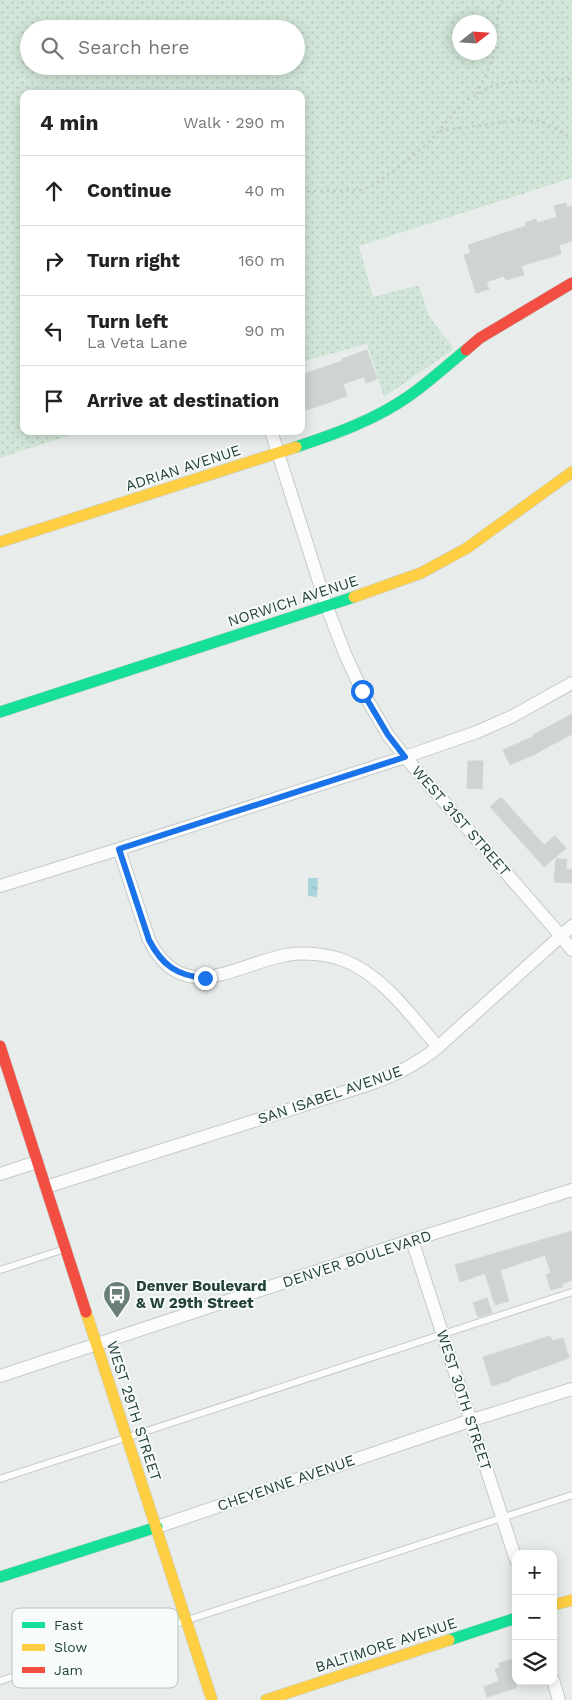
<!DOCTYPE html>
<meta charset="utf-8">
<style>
:root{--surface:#fff;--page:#f2f2f2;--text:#222;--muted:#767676;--line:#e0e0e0}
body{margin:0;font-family:"Work Sans",sans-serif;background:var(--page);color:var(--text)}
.controls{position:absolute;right:15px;bottom:15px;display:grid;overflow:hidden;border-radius:10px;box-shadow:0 2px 12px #0003}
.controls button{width:45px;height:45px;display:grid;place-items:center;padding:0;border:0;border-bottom:1px solid var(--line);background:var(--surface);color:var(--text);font:25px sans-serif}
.compass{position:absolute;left:452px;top:15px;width:45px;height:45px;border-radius:50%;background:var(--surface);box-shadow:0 2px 12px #0003;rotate:73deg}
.stop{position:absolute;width:15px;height:15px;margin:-11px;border:4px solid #1a73e8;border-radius:50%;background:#fff}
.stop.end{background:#1a73e8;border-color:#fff;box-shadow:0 1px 5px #0008}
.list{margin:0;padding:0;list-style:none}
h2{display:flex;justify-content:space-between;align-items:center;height:65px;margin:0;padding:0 20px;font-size:21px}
h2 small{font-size:16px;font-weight:400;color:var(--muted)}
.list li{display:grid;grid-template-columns:32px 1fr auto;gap:15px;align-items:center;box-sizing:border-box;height:70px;padding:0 20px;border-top:1px solid var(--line)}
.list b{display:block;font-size:19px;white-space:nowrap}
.list p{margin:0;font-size:16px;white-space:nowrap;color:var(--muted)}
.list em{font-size:16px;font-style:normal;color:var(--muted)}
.icon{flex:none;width:28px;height:28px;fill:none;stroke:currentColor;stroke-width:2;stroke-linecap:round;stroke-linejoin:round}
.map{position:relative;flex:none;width:572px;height:1700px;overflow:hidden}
.search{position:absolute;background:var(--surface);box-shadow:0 2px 12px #0003;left:20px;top:20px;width:285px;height:55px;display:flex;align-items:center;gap:12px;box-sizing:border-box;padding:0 18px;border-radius:28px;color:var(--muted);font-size:19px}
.panel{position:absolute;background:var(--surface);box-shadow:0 2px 12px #0003;left:20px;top:90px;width:285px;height:345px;border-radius:10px}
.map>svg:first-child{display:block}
</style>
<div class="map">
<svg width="572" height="1700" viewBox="0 0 572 1700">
<defs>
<pattern id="grass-dots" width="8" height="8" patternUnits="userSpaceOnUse" patternTransform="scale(1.25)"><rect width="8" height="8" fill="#d1e6d8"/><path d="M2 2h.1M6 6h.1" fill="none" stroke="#b3c6ba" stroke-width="1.8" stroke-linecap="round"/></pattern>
<pattern id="water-ripples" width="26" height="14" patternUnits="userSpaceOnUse" patternTransform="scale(1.25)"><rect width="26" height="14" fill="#a9d4db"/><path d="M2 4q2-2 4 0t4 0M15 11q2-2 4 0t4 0" fill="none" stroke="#91b7bd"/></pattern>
</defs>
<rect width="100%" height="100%" fill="#e8edeb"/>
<path fill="url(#grass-dots)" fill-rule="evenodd" d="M0 0H572V178L359 246 373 297 419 285 429 316 454 349 384 397 367 344 301 362V94H24V431H83L0 458ZM460 22H490V52H460ZM29 29H296V66H29Z"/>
<path fill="url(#water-ripples)" d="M308 878H318L317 897 308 896Z"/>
<path fill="#cfd4d2" stroke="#d1d6d4" d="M566 203 567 207 572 206V241L559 245 561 254 521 266 524 275 506 280 504 276 486 282 489 289 476 293 464 255 471 253 468 245 526 226 525 223 536 219 537 223 557 217 554 206Z
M367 350 377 379 366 383 364 377 343 384 347 396 301 412V375L342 361V359Z
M572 714V734L535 754 510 765 503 750 534 736 533 735Z
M468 761H483L482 789 467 788Z
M501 797 544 845 555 836 566 848 544 867 490 807Z
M556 859H567L566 869 572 870V883L554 882Z
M572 1231V1280L562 1284V1287L551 1290 546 1275 551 1273 545 1255 500 1270 509 1301 495 1305 485 1273 460 1282 455 1265Z
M487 1298 492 1313 478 1317 473 1303Z
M550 1336 552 1341 563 1338 569 1358 510 1379 511 1380 492 1386 483 1357Z
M512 1659 516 1672V1688L487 1697 484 1687 499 1681 495 1669 500 1668 499 1663Z"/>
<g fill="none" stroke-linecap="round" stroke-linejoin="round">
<defs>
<path id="lane" d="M0 1270 65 1249
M0 1479 572 1292
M0 1681 572 1495"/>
<path id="street" d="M271 431 327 607 345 654 362 691 388 735 405 757 561 936 572 950
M119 849 149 940C183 1007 234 965 286 955 304 952 326 954 343 960 383 975 411 1016 438 1047
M0 886 119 849 405 757 477 732 513 716 572 683
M0 1174 37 1162
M46 1187 367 1085C394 1076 416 1065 438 1047L572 926
M412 1240 516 1560
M0 1376 412 1240 572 1190
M157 1527 469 1421 572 1389
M553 1680 559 1700"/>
<path id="fast" d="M296 447C335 434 375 420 409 396 429 382 447 365 466 350
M0 712 354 597
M0 1577 157 1527
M449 1640 516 1618"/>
<path id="slow" d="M0 542 296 447
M354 597 421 573 467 548 572 472
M86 1312 212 1700
M553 1605 572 1600
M266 1700 449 1640"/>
<path id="jam" d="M466 350 480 338 572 283
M0 1046 86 1312"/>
</defs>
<use href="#lane" stroke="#c5cac8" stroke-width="8"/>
<use href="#street" stroke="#c5cac8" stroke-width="14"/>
<use href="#fast" stroke="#c3cbc8" stroke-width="12"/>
<use href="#slow" stroke="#c3cbc8" stroke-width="12"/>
<use href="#jam" stroke="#c3cbc8" stroke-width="12"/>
<path stroke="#c3ccca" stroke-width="2.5" stroke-dasharray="2.5 4" stroke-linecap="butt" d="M476 94 487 73 493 56 499 7 502 0
M440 131 518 120 541 121 572 138
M301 193 311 191 362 190 374 185 409 159 430 141 465 101 494 85 513 82 572 79"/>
<use href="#lane" stroke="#fcfcfc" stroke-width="6"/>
<use href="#street" stroke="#fcfcfc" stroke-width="12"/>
<use href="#fast" stroke="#16e098" stroke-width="11"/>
<use href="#slow" stroke="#ffcf43" stroke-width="11"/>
<use href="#jam" stroke="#f24e42" stroke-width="11"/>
</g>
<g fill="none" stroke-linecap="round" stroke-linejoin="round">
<path stroke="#1a73e8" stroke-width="6" d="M205 978C177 976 162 965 149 940L119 849 405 757 388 735 362 691"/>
</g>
<defs>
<symbol id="bus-pin" viewBox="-11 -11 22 30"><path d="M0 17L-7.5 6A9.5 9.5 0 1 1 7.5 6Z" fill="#697e78" stroke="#f7fbf9"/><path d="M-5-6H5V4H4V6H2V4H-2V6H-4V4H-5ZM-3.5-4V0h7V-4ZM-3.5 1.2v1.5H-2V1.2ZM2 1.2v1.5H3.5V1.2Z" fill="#fff"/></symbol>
</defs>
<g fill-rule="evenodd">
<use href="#bus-pin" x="101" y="1279" width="32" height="43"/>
</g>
<g text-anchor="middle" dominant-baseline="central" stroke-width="4" stroke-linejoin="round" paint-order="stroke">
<g font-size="15" fill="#24423a" stroke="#f7fbf9">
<text transform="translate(183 468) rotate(-18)">ADRIAN AVENUE</text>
<text transform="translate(293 601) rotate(-18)">NORWICH AVENUE</text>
<text transform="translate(461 821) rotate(49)">WEST 31ST STREET</text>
<text transform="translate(330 1095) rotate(-19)">SAN ISABEL AVENUE</text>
<text transform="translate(357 1259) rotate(-18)">DENVER BOULEVARD</text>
<text transform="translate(464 1400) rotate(72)">WEST 30TH STREET</text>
<text transform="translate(134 1411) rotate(72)">WEST 29TH STREET</text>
<text transform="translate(286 1483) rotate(-19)">CHEYENNE AVENUE</text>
<text transform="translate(386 1645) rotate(-18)">BALTIMORE AVENUE</text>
</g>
<g font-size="15" font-weight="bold" fill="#24423a" stroke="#f7fbf9" text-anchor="start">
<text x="136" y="1286">Denver Boulevard<tspan x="136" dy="17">&amp; W 29th Street</tspan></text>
</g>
</g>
<rect x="12" y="1608" width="166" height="80" rx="8" fill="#f7fbf9" stroke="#b8c4c0" stroke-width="1"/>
<rect x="22" y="1622" width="23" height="6" fill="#16e098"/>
<rect x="22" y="1644" width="23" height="7" fill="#ffcf43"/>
<rect x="22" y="1667" width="23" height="6" fill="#f24e42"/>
<g font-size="14" fill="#24423a">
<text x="54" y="1630">Fast</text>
<text x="54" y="1652">Slow</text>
<text x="54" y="1675">Jam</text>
</g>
</svg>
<div class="controls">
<button>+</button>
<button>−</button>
<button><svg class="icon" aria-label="layers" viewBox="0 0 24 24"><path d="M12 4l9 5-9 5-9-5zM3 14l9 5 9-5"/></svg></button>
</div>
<svg class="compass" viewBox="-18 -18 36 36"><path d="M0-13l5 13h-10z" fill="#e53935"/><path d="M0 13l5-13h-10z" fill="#767676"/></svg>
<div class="stop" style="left:362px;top:691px"></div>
<div class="stop end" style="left:205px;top:978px"></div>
<div class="search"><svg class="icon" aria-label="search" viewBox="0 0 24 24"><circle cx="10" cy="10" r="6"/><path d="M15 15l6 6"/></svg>Search here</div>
<section class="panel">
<h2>4 min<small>Walk · 290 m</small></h2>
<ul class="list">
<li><svg class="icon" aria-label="ahead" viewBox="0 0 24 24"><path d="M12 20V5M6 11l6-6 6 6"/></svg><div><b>Continue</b></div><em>40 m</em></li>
<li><svg class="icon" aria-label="right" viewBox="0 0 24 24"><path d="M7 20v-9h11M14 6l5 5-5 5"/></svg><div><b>Turn right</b></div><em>160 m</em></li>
<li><svg class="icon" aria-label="left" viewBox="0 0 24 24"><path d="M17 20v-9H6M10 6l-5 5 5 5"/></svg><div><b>Turn left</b><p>La Veta Lane</p></div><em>90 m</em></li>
<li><svg class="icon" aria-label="arrive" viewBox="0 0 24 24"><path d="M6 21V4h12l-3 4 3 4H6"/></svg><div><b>Arrive at destination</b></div></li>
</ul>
</section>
</div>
